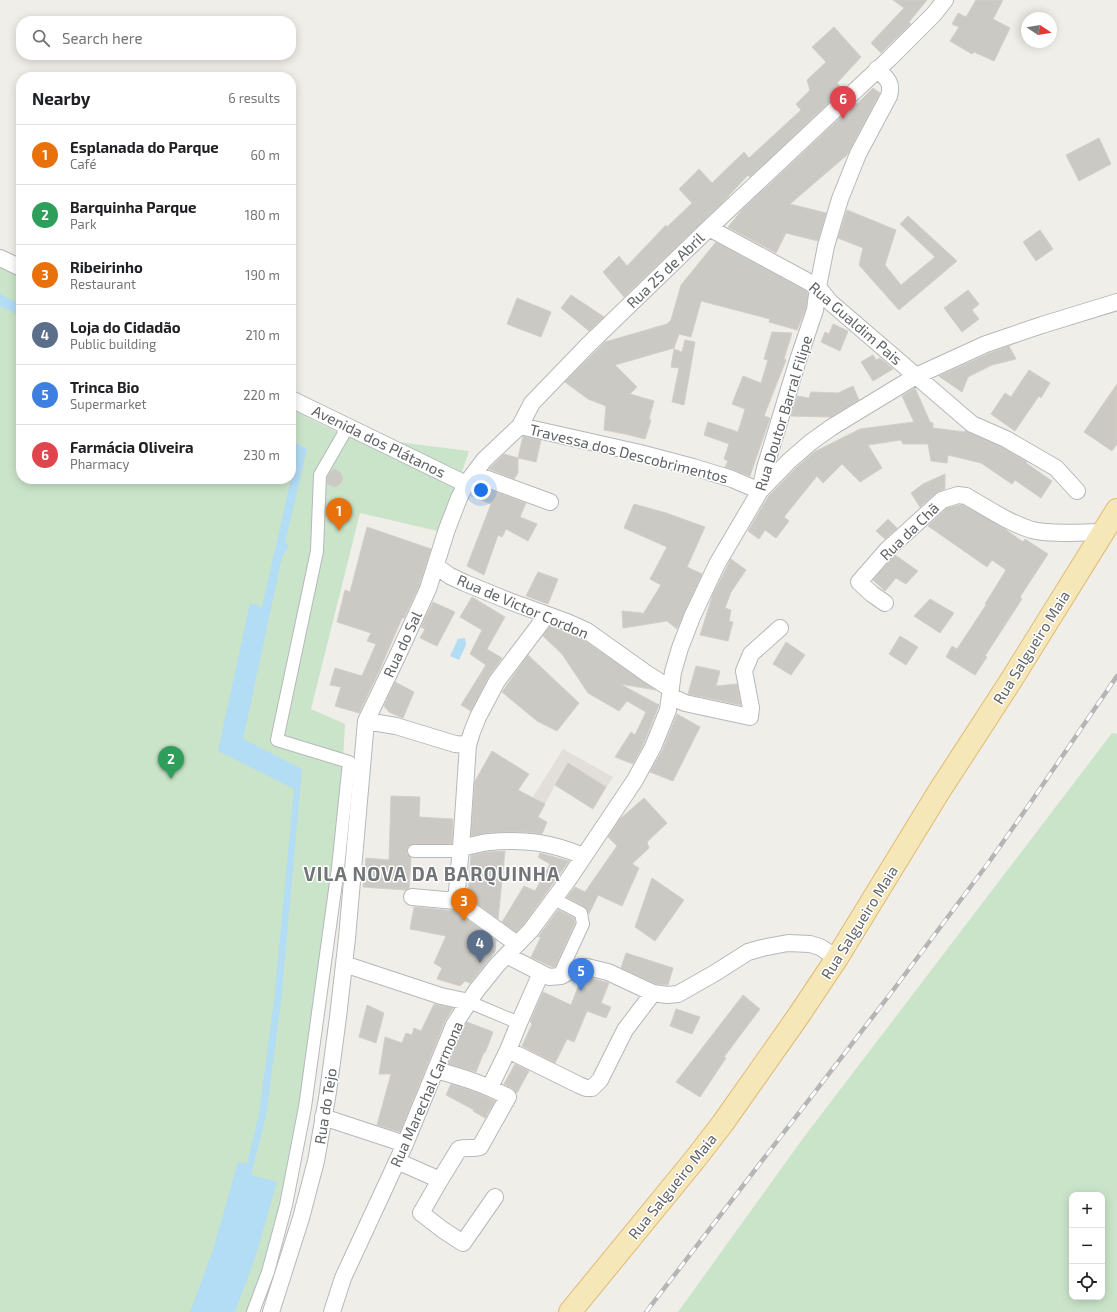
<!DOCTYPE html>
<meta charset="utf-8">
<style>
:root{--surface:#fff;--page:#f6f6f6;--text:#202124;--muted:#757577;--line:#e0e0e0;--accent:#d44c4a}
body{margin:0;font-family:"Exo 2",sans-serif;background:var(--page);color:var(--text)}
.controls{position:absolute;right:12px;bottom:12px;display:grid;overflow:hidden;border-radius:8px;box-shadow:0 2px 10px #0003}
.controls button{width:36px;height:36px;display:grid;place-items:center;padding:0;border:0;border-bottom:1px solid var(--line);background:var(--surface);color:var(--text);font:20px sans-serif}
.compass{position:absolute;left:1021px;top:12px;width:36px;height:36px;border-radius:50%;background:var(--surface);box-shadow:0 2px 10px #0003;rotate:102deg}
.you{position:absolute;left:481px;top:490px;width:14px;height:14px;margin:-10px;border:3px solid #fff;border-radius:50%;background:#1a73e8;box-shadow:0 0 0 6px #1a73e833}
.badge{display:grid;place-items:center;width:26px;height:26px;border-radius:50%;background:var(--accent);color:#fff;font-size:13px;font-weight:700}
.pin{position:absolute;translate:-50% -33px;filter:drop-shadow(0 1px 2px #0008)}
.pin::after{content:'';position:absolute;top:21px;width:14px;height:12px;background:inherit;clip-path:polygon(0 0,100% 0,50% 100%)}
.list{margin:0;padding:0;list-style:none}
h2{display:flex;justify-content:space-between;align-items:center;height:52px;margin:0;padding:0 16px;font-size:17px}
h2 small{font-size:13px;font-weight:400;color:var(--muted)}
.list li{display:grid;grid-template-columns:26px 1fr auto;gap:12px;align-items:center;box-sizing:border-box;height:60px;padding:0 16px;border-top:1px solid var(--line)}
.list b{display:block;font-size:15px;white-space:nowrap}
.list p{margin:0;font-size:13px;white-space:nowrap;color:var(--muted)}
.list em{font-size:13px;font-style:normal;color:var(--muted)}
.icon{flex:none;width:22px;height:22px;fill:none;stroke:currentColor;stroke-width:2;stroke-linecap:round;stroke-linejoin:round}
.map{position:relative;flex:none;width:1117px;height:1312px;overflow:hidden}
.search{position:absolute;background:var(--surface);box-shadow:0 2px 10px #0003;left:16px;top:16px;width:280px;height:44px;display:flex;align-items:center;gap:10px;box-sizing:border-box;padding:0 14px;border-radius:16px;color:var(--muted);font-size:15px}
.panel{position:absolute;background:var(--surface);box-shadow:0 2px 10px #0003;left:16px;top:72px;width:280px;height:412px;border-radius:16px}
.map>svg:first-child{display:block}
</style>
<div class="map">
<svg width="1117" height="1312" viewBox="0 0 1117 1312">
<rect width="100%" height="100%" fill="#f0eee9"/>
<path fill="#e2dfda" d="M563 749 613 777 593 809 555 785 545 804 533 797Z"/>
<path fill="#cae4c9" fill-rule="evenodd" d="M0 265 21 276V479H291V409L343 435 469 451 442 532 360 513 311 709 345 724 341 796 327 959 271 1279 259 1312H0Z
M1112 733 1117 734V1312H678L804 1137ZM1072 1195H1102V1297H1072Z"/>
<path fill="#b3dcf5" d="M0 294 21 305V316L0 306Z
M291 441 307 449 285 543 289 546 282 557 243 739 302 769 281 1001 266 1116 251 1175 277 1182 255 1258 235 1312H190L213 1250 238 1162 247 1164 259 1114 274 1001 294 789 218 751 250 603 262 607 294 466 291 464Z
M465 638 466 645 459 660 450 656 458 639Z"/>
<path fill="#cbc9c4" stroke="#d4cfc7" d="M893 0H927L909 22 911 24 881 53 871 43 904 8Z
M976 0H1003L993 19 1010 28 994 61 974 52 972 54 950 41 959 27 952 24 958 13 966 17Z
M834 27 861 57 837 83 843 89 750 177 748 175 722 203 624 297 603 272 619 256 627 266 666 225 667 227 692 203 679 189 699 169 712 183 744 152 749 158 801 110 796 104 810 90 807 80 826 62 812 47Z
M873 88 880 93 847 155 790 204 826 213 818 241 786 233 776 253 728 227 742 210 856 103 857 104Z
M1099 138 1111 164 1079 181 1066 155Z
M847 210 896 230 885 265 901 285 935 257 900 224 908 216 957 261 899 310 859 265 863 248 838 238Z
M1040 230 1053 249 1036 261 1023 242Z
M716 242 808 292 806 308 797 330 769 322 770 319 701 301 691 337 679 334 674 348 615 365 637 387 630 394 654 401 649 419 651 420 645 439 625 434 604 430 606 406 588 399 565 382 605 342 667 324 671 320 681 285Z
M968 290 979 304 972 310 979 319 962 332 944 308Z
M571 295 604 317 589 331 561 308Z
M517 298 551 312 541 337 507 324Z
M833 324 848 331 840 351 821 342 825 332 829 334Z
M772 332 792 333 784 359 786 360 764 416 770 418 750 476 725 467 728 461 724 459 729 444 704 435 708 422 738 432 745 409 732 404 743 376 761 383 768 360 764 359Z
M685 340 695 342 684 405 672 402 679 368 671 367 674 349 682 352Z
M1009 346 1016 359 992 365 968 377 962 392 940 377 939 376 990 353Z
M873 355 876 360 880 358 893 369 873 381 861 362Z
M1029 370 1050 383 1041 398 1039 396 1015 431 991 414 1005 393 1011 397Z
M1117 384V444L1112 451 1084 432Z
M853 386 859 400 831 417 791 416 797 396 809 398 811 392 838 393Z
M915 388 930 422 933 423V428L965 432V430L1002 447 1027 462 1026 463 1052 481 1041 498 1015 480 1012 484 981 463 948 455 947 463 931 461 928 444H903L901 440 868 445 882 468 860 482 842 464 823 483 817 476 784 517 789 521 776 538 765 530 759 539 748 531 768 497 796 468 814 452 860 429 914 422 902 396Z
M523 436 541 440 536 462 518 458Z
M504 454 518 458V473L514 479 489 469Z
M335 469 340 472 343 478 341 483 339 485 334 487 327 484V477L332 470Z
M945 474V489L936 493 920 507 911 493 923 484Z
M477 485 526 503 520 517 537 524 528 541 506 529 502 537 498 535 484 575 467 566 491 504 471 496Z
M634 504 666 513 705 527 687 567 702 574 677 629 667 621 623 628 622 611 642 613 643 614 661 585 650 579 667 547 624 528Z
M959 505H963L1005 529 1023 542 1025 539 1048 554 1020 597 1022 599 985 656 987 657 975 675 946 657 952 646 957 649 986 605 985 604 1006 570 992 560 987 567 928 526 947 508Z
M888 519 897 528 885 539 876 531Z
M367 527 431 549 419 586 404 618H402L380 669 359 713 335 706 341 687 330 685 335 668 362 676 376 644 367 641 371 633 337 622 345 590 350 592Z
M895 555 918 571 906 584 896 578 885 591 873 580Z
M731 559 746 570 731 592 725 608 731 610 729 621 733 622 728 641 700 635 713 594Z
M538 572 558 579 548 604 526 596Z
M472 597 505 617 487 649 502 658 489 676 471 711 461 705 486 665 470 654 482 630 460 617Z
M930 599 954 613 940 633 914 616Z
M433 602 455 612 437 646 420 638 425 629 421 627Z
M550 626 582 639 656 690 620 684 659 705 644 743 633 764 615 757 631 732 635 735 646 712 627 701 619 711 588 693 562 654 543 636Z
M900 636 918 647 906 665 889 654Z
M786 642 805 655 791 675 773 664Z
M528 655 579 703 557 731 537 721 502 692Z
M696 666 720 671 716 686 737 684 741 705 688 694Z
M395 682 414 692 403 718 389 712 384 706Z
M677 714 700 727 673 781 650 772 662 751Z
M492 751 529 774 518 790 545 804 538 817 547 822 542 834 526 832H502L488 833 471 836 475 781Z
M568 763 606 787 593 809 555 785Z
M391 796 420 797 419 817 453 819 452 844H414L408 847 407 851V854L411 858 409 888 406 890 363 887 366 858 389 860Z
M644 798 667 823 647 842 649 848 632 864 639 868 622 906 598 895 589 914 587 909 585 907 567 897 575 887 585 892 617 846 608 837 620 819Z
M505 851 504 861 498 919 468 897 471 855 487 852Z
M540 853 569 861 524 924 516 932 502 922 524 886 535 891 550 864 538 857Z
M652 878 684 900 655 941 635 927Z
M414 907 455 911 496 940 495 952 470 983 465 981 460 986 437 979 442 968 434 963 446 936 410 929Z
M558 910 574 918 575 923 555 967H552L531 957 541 937H538Z
M626 953 673 968 668 985 656 984 621 968Z
M582 977H587L609 983 601 1003 611 1007 606 1018 587 1011 574 1042 567 1039 555 1063 522 1046 532 1024 530 1022 543 992 571 1005Z
M743 995 760 1009 724 1057 726 1058 700 1097 676 1082Z
M434 1004 453 1008 445 1021 400 1132 377 1125 391 1074H379L385 1037 402 1043 406 1033 412 1035 414 1028 421 1031Z
M367 1005 384 1013 376 1043 359 1037Z
M676 1009 700 1017 692 1034 670 1026Z
M467 1022 493 1032 485 1053 484 1052 476 1072 448 1064 462 1029Z
M515 1064 529 1071 517 1093 513 1089 504 1084Z
M451 1084 478 1093 495 1101 485 1118 473 1111 474 1110 446 1095Z"/>
<g fill="none" stroke-linecap="round" stroke-linejoin="round">
<defs>
<path id="pedestrian" d="M414 851H461
M554 899 581 913 583 924 559 976
M469 1002 519 1023
M253 1312 268 1272 286 1205 305 1107 338 868 349 762 277 740 317 551 320 475 343 435 345 425"/>
<path id="minor" d="M709 228 818 287 830 302 972 424 1006 439 1056 468 1077 491
M0 258 21 268
M291 399 466 484
M520 426 640 453 693 467 732 479 760 491 789 461 811 442 832 427 916 376 986 344 1042 325 1117 302
M474 474 550 502
M436 566 450 576 465 583 509 601 567 622 587 631 646 673 671 689
M885 603 872 594 859 582 887 550 942 500 958 495 966 496C987 508 1009 523 1032 530 1051 535 1083 532 1103 532
M670 696 685 703 750 717 751 708 744 671 751 654 780 628
M366 721 396 726 455 744 468 745
M461 848C470 846 480 843 489 842 525 839 550 842 583 856
M412 897 456 901 463 905 517 944
M456 901 461 848 468 745 472 732 478 717 497 681 547 615
M509 953 512 958 549 977 561 976 574 969 587 967 608 972 653 993 667 995 678 994 715 973 748 952 762 948 788 943 810 944 820 947 837 958
M344 964 441 996 469 1002
M508 1050 579 1085 586 1088H592L600 1080 625 1030 653 993
M436 1070C461 1077 485 1084 508 1097L480 1147C473 1149 466 1147 459 1149L440 1180
M490 1087 508 1050 519 1023 541 973
M323 1117 405 1144
M397 1161 440 1180 421 1213 443 1230 463 1243 495 1197
M271 1312 301 1218 316 1161 328 1092 338 1017 347 938 366 721 396 659 428 589 447 529 459 498 466 484 484 460 520 426 532 403 588 345 709 228 890 58 934 14 945 0
M332 1312 343 1278 405 1144 454 1025 476 991 497 965 531 930 568 880 635 780 653 747 668 710 673 672 680 648 692 617 717 564 760 491 765 468 798 360 815 310 818 287 826 246 840 199 858 154 889 96C893 82 886 78 877 69"/>
<path id="primary" d="M570 1312 696 1158 723 1123 799 1015 837 958 938 793 1010 682 1117 510"/>
</defs>
<use href="#pedestrian" stroke="#b5b8bb" stroke-width="14"/>
<use href="#minor" stroke="#b5b8bb" stroke-width="18"/>
<use href="#primary" stroke="#e0ba71" stroke-width="24"/>
<use href="#pedestrian" stroke="#fff" stroke-width="12"/>
<use href="#minor" stroke="#fff" stroke-width="16"/>
<use href="#primary" stroke="#f5e7b8" stroke-width="22"/>
<defs>
<path id="rail" d="M646 1312 894 989 989 862 1031 802 1117 676"/>
</defs>
<use href="#rail" stroke="#b4b5b5" stroke-width="4.5"/>
<use href="#rail" stroke="#fff" stroke-width="3" stroke-dasharray="9" stroke-linecap="butt"/>
</g>
<g text-anchor="middle" dominant-baseline="central" stroke-width="3" stroke-linejoin="round" paint-order="stroke">
<g font-size="15" fill="#606366" stroke="#fff">
<text transform="translate(665 270) rotate(-44)">Rua 25 de Abril</text>
<text transform="translate(856 323) rotate(41)">Rua Gualdim Pais</text>
<text transform="translate(783 413) rotate(-73)">Rua Doutor Barral Filipe</text>
<text transform="translate(379 441) rotate(26)">Avenida dos Plátanos</text>
<text transform="translate(629 453) rotate(14)">Travessa dos Descobrimentos</text>
<text transform="translate(909 531) rotate(-44)">Rua da Chã</text>
<text transform="translate(523 606) rotate(23)">Rua de Victor Cordon</text>
<text transform="translate(402 644) rotate(-65)">Rua do Sal</text>
<text transform="translate(1031 647) rotate(-58)">Rua Salgueiro Maia</text>
<text transform="translate(859 922) rotate(-58)">Rua Salgueiro Maia</text>
<text transform="translate(426 1094) rotate(-66)">Rua Marechal Carmona</text>
<text transform="translate(325 1106) rotate(-81)">Rua do Tejo</text>
<text transform="translate(672 1186) rotate(-51)">Rua Salgueiro Maia</text>
</g>
<g font-size="19" font-weight="bold" letter-spacing="1" fill="#717578" stroke="#fff">
<text x="432" y="873">VILA NOVA DA BARQUINHA</text>
</g>
</g>
</svg>
<div class="controls">
<button>+</button>
<button>−</button>
<button><svg class="icon" aria-label="locate" viewBox="0 0 24 24"><circle cx="12" cy="12" r="6"/><path d="M12 2v4M12 18v4M2 12h4M18 12h4"/></svg></button>
</div>
<svg class="compass" viewBox="-18 -18 36 36"><path d="M0-13l5 13h-10z" fill="#e53935"/><path d="M0 13l5-13h-10z" fill="#757577"/></svg>
<div class="you"></div>
<div class="pin badge" style="left:339px;top:531px;background:#e8710a">1</div>
<div class="pin badge" style="left:171px;top:779px;background:#2e9e5b">2</div>
<div class="pin badge" style="left:464px;top:921px;background:#e8710a">3</div>
<div class="pin badge" style="left:480px;top:963px;background:#5c6f8a">4</div>
<div class="pin badge" style="left:581px;top:991px;background:#3f7fe0">5</div>
<div class="pin badge" style="left:843px;top:119px;background:#e0444e">6</div>
<div class="search"><svg class="icon" aria-label="search" viewBox="0 0 24 24"><circle cx="10" cy="10" r="6"/><path d="M15 15l6 6"/></svg>Search here</div>
<section class="panel">
<h2>Nearby<small>6 results</small></h2>
<ul class="list">
<li><span class="badge" style="background:#e8710a">1</span><div><b>Esplanada do Parque</b><p>Café</p></div><em>60 m</em></li>
<li><span class="badge" style="background:#2e9e5b">2</span><div><b>Barquinha Parque</b><p>Park</p></div><em>180 m</em></li>
<li><span class="badge" style="background:#e8710a">3</span><div><b>Ribeirinho</b><p>Restaurant</p></div><em>190 m</em></li>
<li><span class="badge" style="background:#5c6f8a">4</span><div><b>Loja do Cidadão</b><p>Public building</p></div><em>210 m</em></li>
<li><span class="badge" style="background:#3f7fe0">5</span><div><b>Trinca Bio</b><p>Supermarket</p></div><em>220 m</em></li>
<li><span class="badge" style="background:#e0444e">6</span><div><b>Farmácia Oliveira</b><p>Pharmacy</p></div><em>230 m</em></li>
</ul>
</section>
</div>
